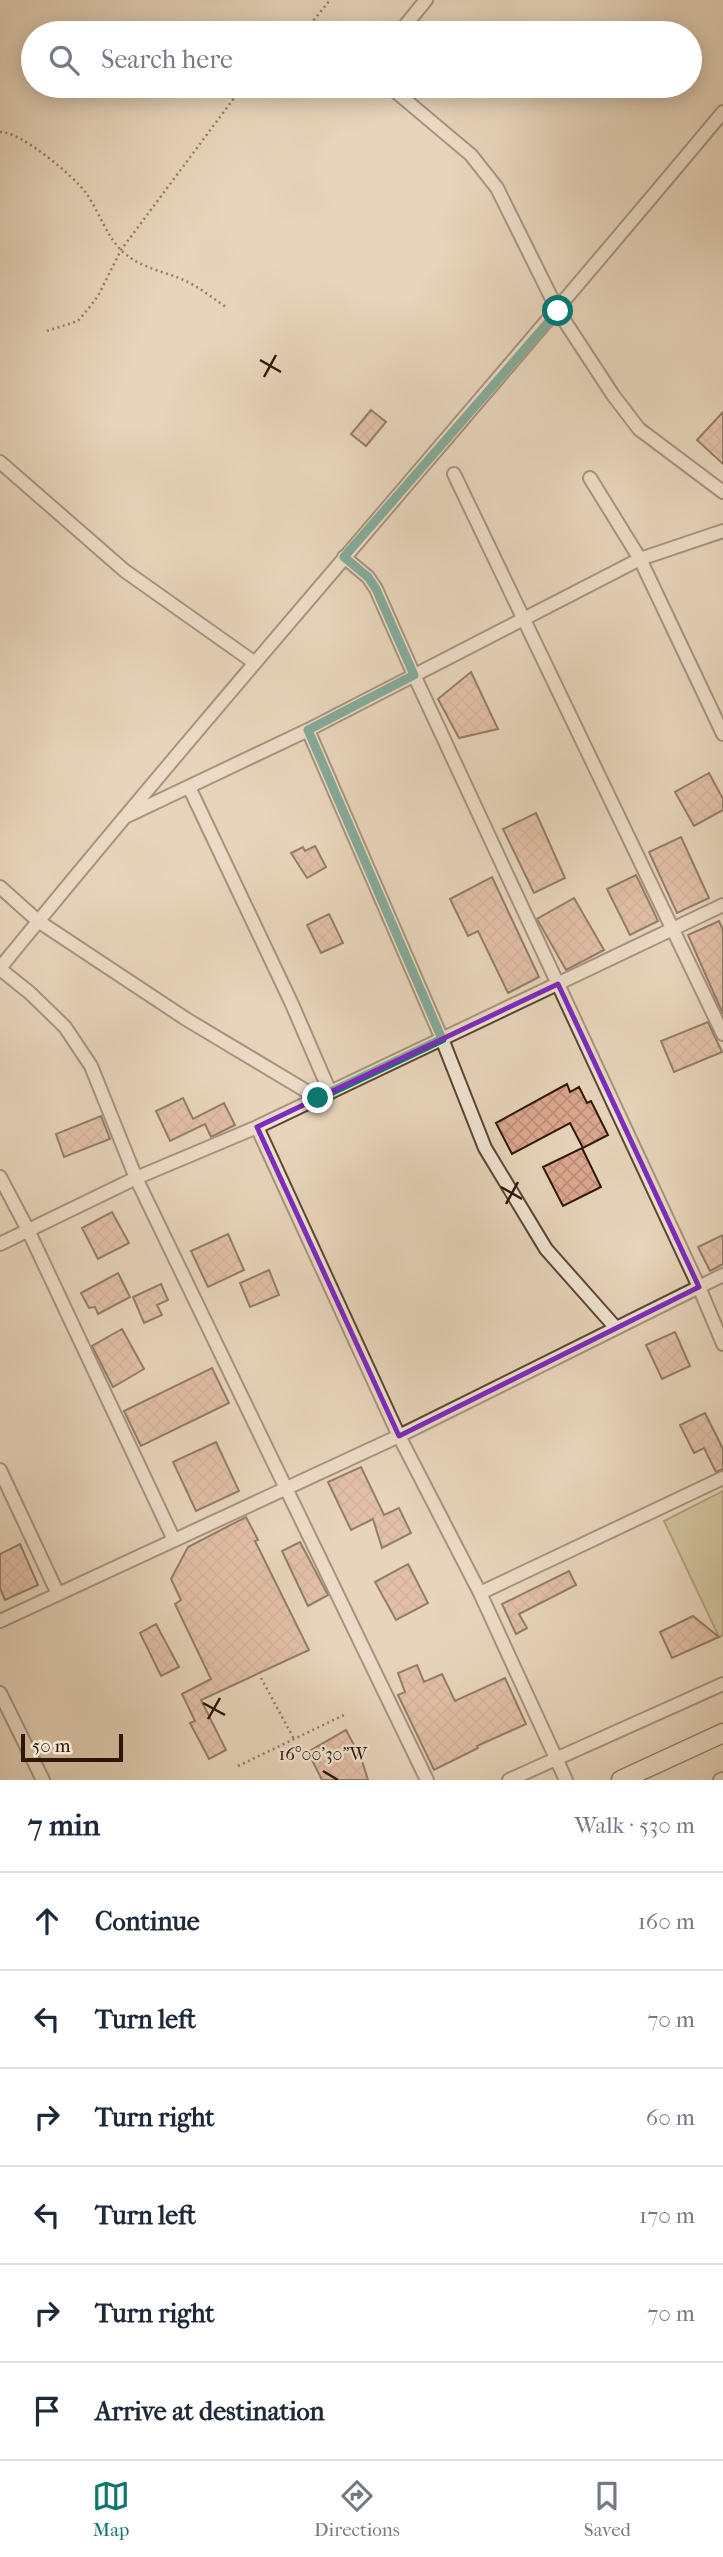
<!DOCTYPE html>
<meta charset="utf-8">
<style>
:root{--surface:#fff;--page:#f6f6f7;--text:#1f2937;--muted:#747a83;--line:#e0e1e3;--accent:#0f766e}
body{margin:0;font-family:"IM FELL French Canon",serif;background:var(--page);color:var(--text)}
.scale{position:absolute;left:21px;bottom:18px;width:102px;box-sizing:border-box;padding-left:7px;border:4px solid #2e1707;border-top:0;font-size:19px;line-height:24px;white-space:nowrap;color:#2e1707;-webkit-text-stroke:5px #efe3d2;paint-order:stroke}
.stop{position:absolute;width:21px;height:21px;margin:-16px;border:5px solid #0f766e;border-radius:50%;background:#fff}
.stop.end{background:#0f766e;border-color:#fff;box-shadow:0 2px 7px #0008}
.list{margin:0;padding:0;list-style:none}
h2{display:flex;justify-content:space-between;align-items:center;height:91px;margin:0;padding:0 28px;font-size:30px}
h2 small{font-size:23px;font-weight:400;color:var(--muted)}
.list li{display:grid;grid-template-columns:46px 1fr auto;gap:21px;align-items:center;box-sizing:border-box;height:98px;padding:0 28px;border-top:2px solid var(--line)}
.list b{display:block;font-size:26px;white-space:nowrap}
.list em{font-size:23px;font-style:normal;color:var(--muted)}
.icon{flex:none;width:38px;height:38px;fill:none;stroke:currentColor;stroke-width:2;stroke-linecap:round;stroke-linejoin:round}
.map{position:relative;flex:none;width:723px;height:1780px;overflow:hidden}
.search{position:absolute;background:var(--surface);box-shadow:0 4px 18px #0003;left:21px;right:21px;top:21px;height:77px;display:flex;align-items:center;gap:18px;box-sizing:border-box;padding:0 24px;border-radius:38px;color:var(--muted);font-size:26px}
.sheet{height:679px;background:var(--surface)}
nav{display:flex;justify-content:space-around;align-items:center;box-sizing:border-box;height:98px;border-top:2px solid var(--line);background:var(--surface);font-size:19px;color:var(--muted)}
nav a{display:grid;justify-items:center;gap:4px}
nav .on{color:var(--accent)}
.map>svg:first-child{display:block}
</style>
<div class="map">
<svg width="723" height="1780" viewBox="0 0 723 1780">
<defs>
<pattern id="building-cross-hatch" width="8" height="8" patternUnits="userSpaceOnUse" patternTransform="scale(1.75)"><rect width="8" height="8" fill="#dca78e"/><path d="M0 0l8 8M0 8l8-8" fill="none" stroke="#bd8f79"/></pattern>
</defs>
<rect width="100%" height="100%" fill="#e7d4ba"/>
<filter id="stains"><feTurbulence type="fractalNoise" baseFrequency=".00286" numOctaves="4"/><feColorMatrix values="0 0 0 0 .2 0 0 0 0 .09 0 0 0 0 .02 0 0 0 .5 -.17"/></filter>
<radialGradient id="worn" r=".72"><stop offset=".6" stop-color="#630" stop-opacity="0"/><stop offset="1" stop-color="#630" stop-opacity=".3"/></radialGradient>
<path fill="#bdbb8b" stroke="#766949" stroke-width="2" d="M723 1491V1635L719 1637 664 1521Z"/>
<path fill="url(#building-cross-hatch)" stroke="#2e1707" stroke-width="2" d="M371 410 386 422 366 446 351 434Z
M723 412V464L697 440Z
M471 672 498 729 459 738 438 699Z
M709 773 723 799V810L694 826 675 792Z
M536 813 565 878 534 893 503 829Z
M681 837 709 898 677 913 649 852Z
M315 846 326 867 307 878 291 853 303 847 305 851Z
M636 875 658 921 630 935 607 889Z
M492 877 539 977 508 993 478 931 468 936 450 899Z
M574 898 604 950 566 970 537 919Z
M329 914 343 943 321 953 307 925Z
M719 921 723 930V1014L688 935Z
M708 1022 722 1052 674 1072 661 1041Z
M567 1084 570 1092 579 1087 587 1103 591 1101 608 1135 583 1148 570 1123 512 1154 496 1123Z
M183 1098 193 1119 224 1103 235 1125 211 1137 205 1124 170 1141 156 1111Z
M101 1116 110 1139 64 1157 56 1134Z
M582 1148 601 1187 563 1206 543 1167Z
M112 1212 129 1243 98 1259 82 1228Z
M228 1234 244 1270 208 1287 191 1251Z
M723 1235V1264L710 1271 698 1247Z
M269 1270 279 1295 250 1307 240 1283Z
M118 1273 130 1297 98 1314 95 1307 89 1308 81 1293Z
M161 1284 168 1300 157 1305 162 1315 144 1323 133 1297Z
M122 1329 144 1369 113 1387 92 1346Z
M675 1332 690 1366 662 1379 646 1345Z
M212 1368 229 1403 141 1446 124 1411Z
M705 1413 723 1449V1469L716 1472 704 1448 694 1453 680 1425Z
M216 1442 239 1491 196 1511 173 1462Z
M361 1467 384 1515 399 1508 411 1533 382 1548 373 1519 351 1530 328 1482Z
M246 1517 258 1540 255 1541 309 1650 201 1700 226 1750 209 1759 190 1723 195 1721 182 1694 211 1679 175 1604 181 1600 171 1579 188 1547Z
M300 1542 328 1595 308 1606 282 1551Z
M20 1544 38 1585 5 1600 0 1588V1554Z
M408 1564 428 1603 396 1620 375 1582Z
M569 1571 576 1585 519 1614 527 1628 516 1634 502 1604Z
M693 1616 719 1637 672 1658 660 1632Z
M156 1624 179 1667 161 1676 140 1633Z
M417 1665 424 1682 442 1674 455 1701 505 1678 526 1724 477 1746 478 1748 434 1770 398 1695 405 1692 398 1673Z
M346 1730 361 1758 368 1780H322L308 1752Z"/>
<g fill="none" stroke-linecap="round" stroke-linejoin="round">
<defs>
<path id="minor" d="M399 33 426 0
M389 86 471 155 497 188 558 311 613 395 639 429 723 492
M0 462 125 571 255 663
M454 474 723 1034
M590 478 640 559 723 734
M344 557 368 577 376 589 414 675 699 1287 723 1275
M308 730 442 1039 485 1148 546 1249 616 1328
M189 787 291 1002 330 1092
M127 816 308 730 640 559 723 531
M0 887 38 921 186 1019 318 1098
M0 968C236 679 484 399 723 112
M0 969 30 993 65 1027 91 1066 136 1178 427 1780
M257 1127 399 1436 480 1593 566 1780
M0 1177 28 1230 174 1540
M0 1244 136 1178 257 1127 723 905
M0 1470 58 1594
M480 1593 723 1478
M0 1621 399 1436 699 1287 723 1344
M0 1693 43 1780
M509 1780 723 1684
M720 1780 723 1779"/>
<path id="secondary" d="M621 1780 723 1733"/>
</defs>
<use href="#minor" stroke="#5c4634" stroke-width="16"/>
<use href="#secondary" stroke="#2e1707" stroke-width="21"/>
<path stroke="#2e1707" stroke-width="2.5" stroke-dasharray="2 3.5" stroke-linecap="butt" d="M296 33 309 26 330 0
M0 132C20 131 74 176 86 193 99 211 106 236 123 252 143 270 167 271 190 283 203 290 214 299 226 307
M47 331 78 321 88 309 98 296 121 250 243 86
M261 1678 294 1739
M238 1766 346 1714"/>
<use href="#minor" stroke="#efe3d2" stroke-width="12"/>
<use href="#secondary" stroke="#efe3d2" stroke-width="18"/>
</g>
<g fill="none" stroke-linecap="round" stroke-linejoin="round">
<path stroke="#0f766e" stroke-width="9" d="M318 1098 442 1039 308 730 414 675 376 589 368 577 344 557 558 311"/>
</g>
<path d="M0 0H723V1780H0ZM558 984 699 1287 399 1436 257 1127Z" fill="#e7d4ba" fill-opacity=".55" fill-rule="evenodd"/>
<path fill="none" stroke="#7b2cbf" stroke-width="5" stroke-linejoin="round" d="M558 984 699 1287 399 1436 257 1127Z"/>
<path fill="none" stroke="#2e1707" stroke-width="2.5" d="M260 360 281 372M264 377 276 355M501 1187 522 1199M506 1204 518 1182M203 1703 225 1715M208 1719 220 1698M323 1771 338 1780"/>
<g font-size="18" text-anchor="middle" fill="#2e1707" stroke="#efe3d2" stroke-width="5" stroke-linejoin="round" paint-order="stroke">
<text x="323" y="1760">16°00'30"W</text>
</g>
<rect width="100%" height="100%" filter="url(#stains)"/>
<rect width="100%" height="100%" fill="url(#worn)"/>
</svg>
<div class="scale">50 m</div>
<div class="stop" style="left:558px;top:311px"></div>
<div class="stop end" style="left:318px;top:1098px"></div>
<div class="search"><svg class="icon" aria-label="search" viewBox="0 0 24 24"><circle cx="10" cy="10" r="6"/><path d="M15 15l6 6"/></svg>Search here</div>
</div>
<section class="sheet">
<h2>7 min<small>Walk · 530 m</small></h2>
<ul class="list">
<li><svg class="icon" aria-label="ahead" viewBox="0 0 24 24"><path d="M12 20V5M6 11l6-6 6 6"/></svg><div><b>Continue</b></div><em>160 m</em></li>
<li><svg class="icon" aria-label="left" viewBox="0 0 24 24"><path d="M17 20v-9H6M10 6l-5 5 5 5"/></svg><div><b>Turn left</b></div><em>70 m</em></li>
<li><svg class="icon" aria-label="right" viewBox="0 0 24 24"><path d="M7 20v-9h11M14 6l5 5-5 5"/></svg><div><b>Turn right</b></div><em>60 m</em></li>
<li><svg class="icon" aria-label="left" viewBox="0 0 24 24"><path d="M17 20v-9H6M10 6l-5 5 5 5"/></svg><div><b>Turn left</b></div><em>170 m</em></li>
<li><svg class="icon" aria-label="right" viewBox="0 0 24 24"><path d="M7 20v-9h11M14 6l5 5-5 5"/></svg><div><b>Turn right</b></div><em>70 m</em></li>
<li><svg class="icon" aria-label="arrive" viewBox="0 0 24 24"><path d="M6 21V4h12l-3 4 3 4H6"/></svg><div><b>Arrive at destination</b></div></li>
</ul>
</section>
<nav>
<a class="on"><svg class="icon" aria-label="map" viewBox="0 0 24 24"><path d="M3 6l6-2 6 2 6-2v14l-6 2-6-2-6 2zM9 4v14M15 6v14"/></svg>Map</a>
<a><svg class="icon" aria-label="directions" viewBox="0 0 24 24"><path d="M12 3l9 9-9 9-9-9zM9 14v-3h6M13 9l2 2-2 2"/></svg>Directions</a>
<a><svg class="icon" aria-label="saved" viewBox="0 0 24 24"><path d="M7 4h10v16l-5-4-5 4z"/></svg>Saved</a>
</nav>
